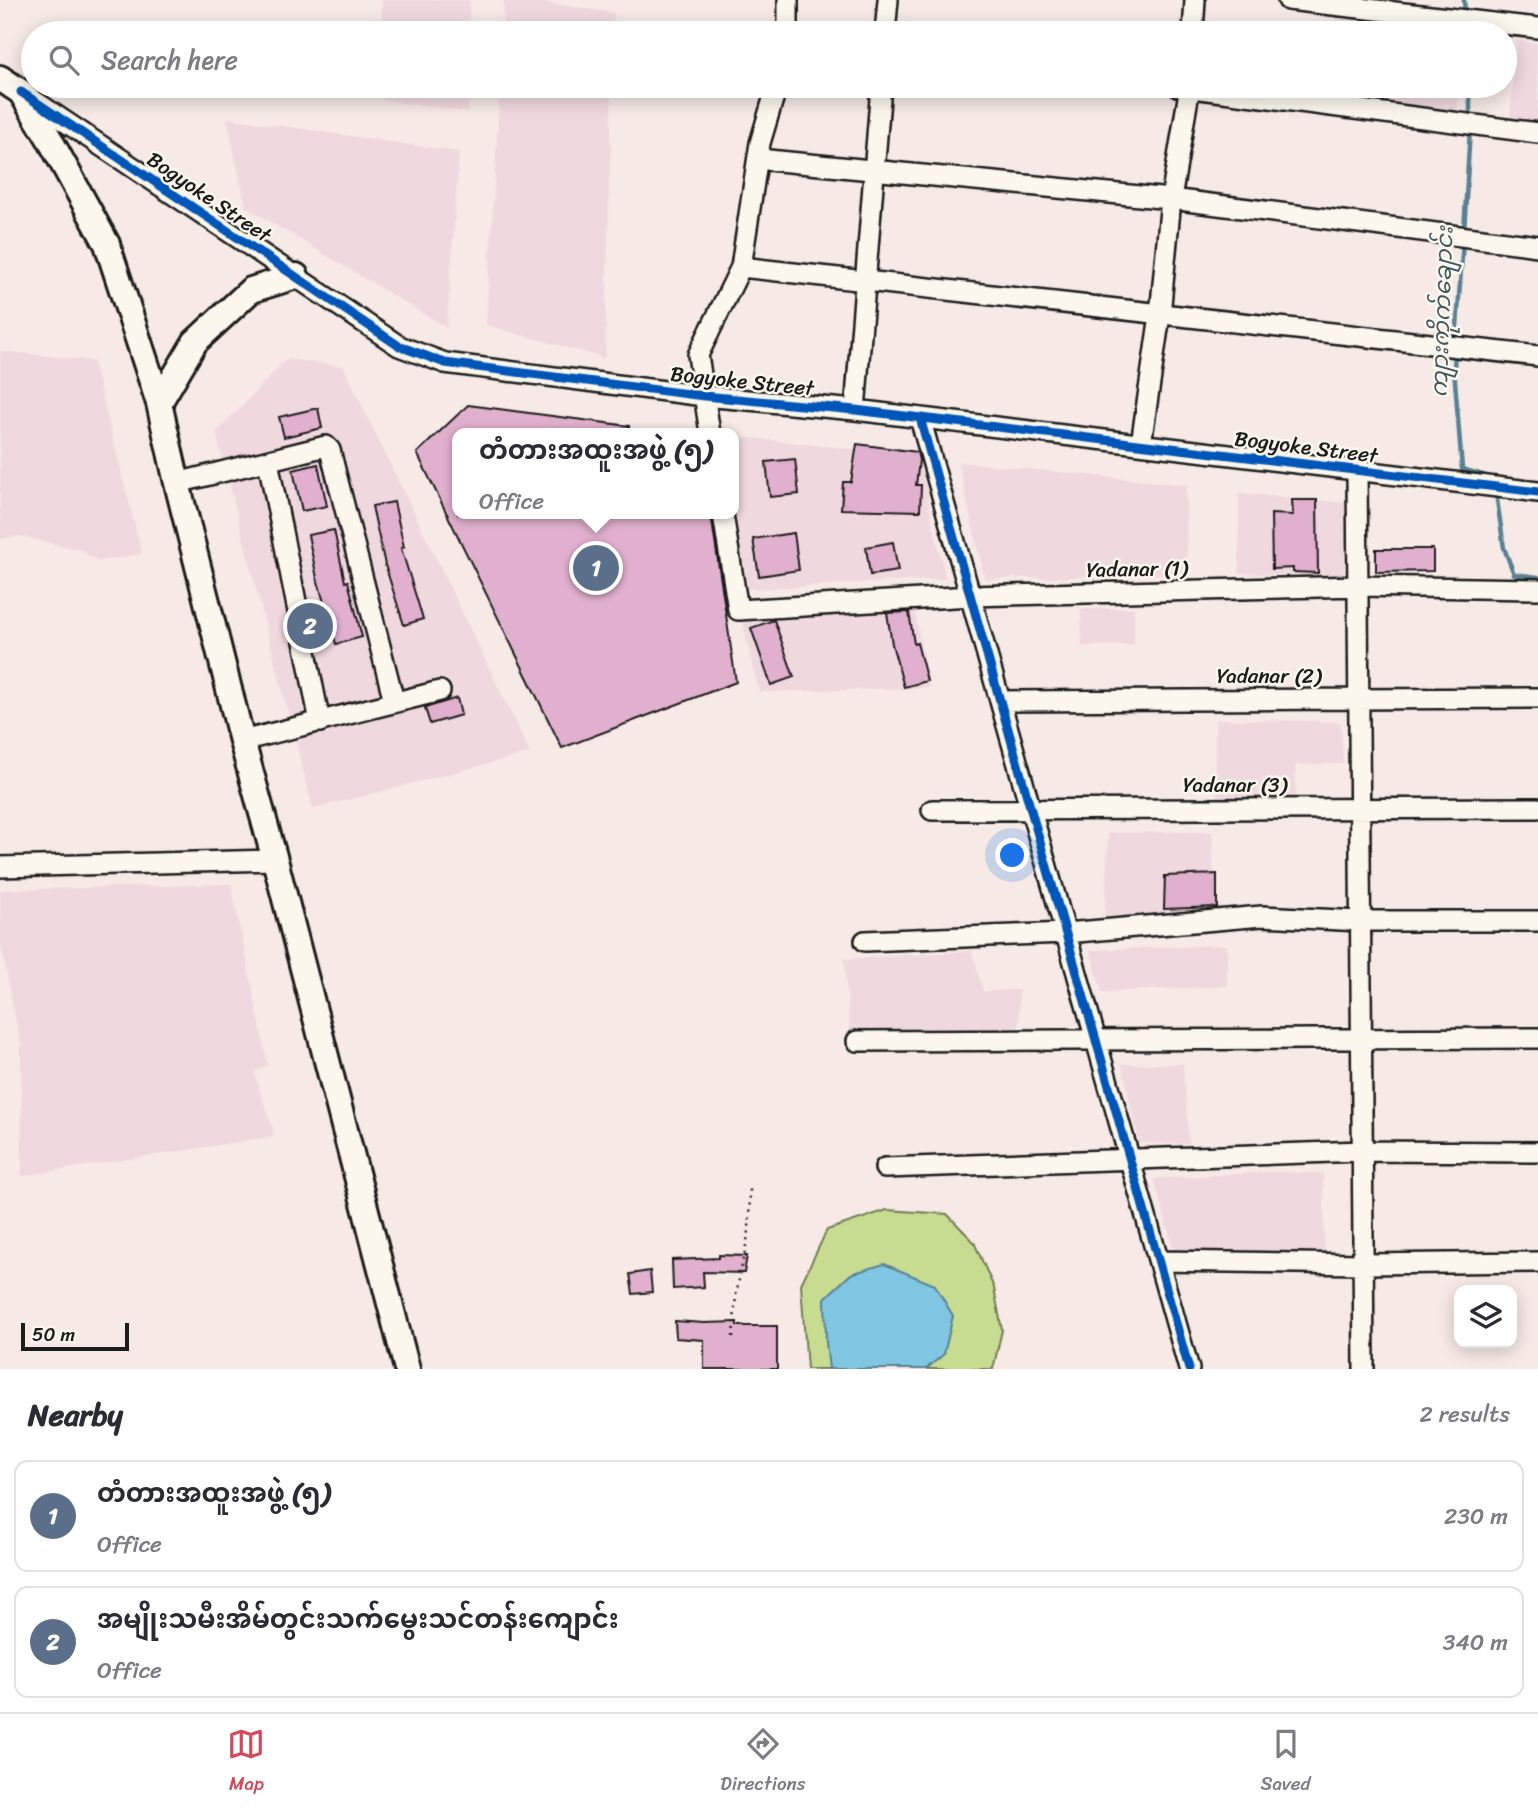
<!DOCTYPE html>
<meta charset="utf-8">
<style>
:root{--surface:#fff;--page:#f2f2f3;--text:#2b2b33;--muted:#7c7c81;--line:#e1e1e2;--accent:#d1495b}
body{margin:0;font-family:Sriracha,"Noto Sans Myanmar",sans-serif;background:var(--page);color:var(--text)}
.controls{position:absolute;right:21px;bottom:21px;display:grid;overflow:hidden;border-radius:14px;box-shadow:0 4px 18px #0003}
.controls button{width:63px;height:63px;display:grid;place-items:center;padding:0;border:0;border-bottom:2px solid var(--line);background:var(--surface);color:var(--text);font:35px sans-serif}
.scale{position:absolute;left:21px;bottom:18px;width:108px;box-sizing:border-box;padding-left:7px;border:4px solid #1c1c1c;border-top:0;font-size:19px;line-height:24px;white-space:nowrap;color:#1c1c1c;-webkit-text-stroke:5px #fbf7ec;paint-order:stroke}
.you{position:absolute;left:1013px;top:856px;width:24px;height:24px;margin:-18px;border:5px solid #fff;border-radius:50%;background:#1a73e8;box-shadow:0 0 0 10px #1a73e833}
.badge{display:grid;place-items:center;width:46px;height:46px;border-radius:50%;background:var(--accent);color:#fff;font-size:23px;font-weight:700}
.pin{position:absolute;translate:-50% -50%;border:4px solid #fff;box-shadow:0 2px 7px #0006}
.popup{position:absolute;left:452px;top:428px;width:287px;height:91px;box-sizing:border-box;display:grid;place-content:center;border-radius:14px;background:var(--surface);filter:drop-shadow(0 2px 5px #0005);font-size:23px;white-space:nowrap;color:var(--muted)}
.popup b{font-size:26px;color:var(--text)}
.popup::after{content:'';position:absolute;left:50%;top:100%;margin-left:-14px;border:14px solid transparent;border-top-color:var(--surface)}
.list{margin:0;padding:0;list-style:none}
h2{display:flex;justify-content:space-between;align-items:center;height:91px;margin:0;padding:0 28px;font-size:30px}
h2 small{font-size:23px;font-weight:400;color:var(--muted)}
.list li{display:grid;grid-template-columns:46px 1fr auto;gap:21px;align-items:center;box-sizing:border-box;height:112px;margin:0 14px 14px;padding:0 14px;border:2px solid var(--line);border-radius:14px}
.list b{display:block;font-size:26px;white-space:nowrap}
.list p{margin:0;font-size:23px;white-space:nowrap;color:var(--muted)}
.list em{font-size:23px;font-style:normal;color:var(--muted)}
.icon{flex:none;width:38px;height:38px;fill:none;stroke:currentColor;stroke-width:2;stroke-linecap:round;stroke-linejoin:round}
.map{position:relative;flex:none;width:1538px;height:1369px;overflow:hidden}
.search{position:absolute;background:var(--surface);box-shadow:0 4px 18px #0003;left:21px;right:21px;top:21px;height:77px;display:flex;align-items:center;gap:18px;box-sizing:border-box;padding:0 24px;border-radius:38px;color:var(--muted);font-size:26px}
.sheet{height:343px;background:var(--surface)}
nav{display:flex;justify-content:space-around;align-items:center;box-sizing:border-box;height:98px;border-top:2px solid var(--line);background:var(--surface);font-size:19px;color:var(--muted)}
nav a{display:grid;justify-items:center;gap:4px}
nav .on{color:var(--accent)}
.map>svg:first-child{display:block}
</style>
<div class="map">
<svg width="1538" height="1369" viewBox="0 0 1538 1369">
<rect width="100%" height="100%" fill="#f6e9e6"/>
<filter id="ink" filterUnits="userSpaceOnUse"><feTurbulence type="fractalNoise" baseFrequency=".0143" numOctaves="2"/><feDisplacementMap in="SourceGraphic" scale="14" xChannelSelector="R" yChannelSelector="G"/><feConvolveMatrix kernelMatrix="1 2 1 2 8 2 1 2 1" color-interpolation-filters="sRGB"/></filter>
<g filter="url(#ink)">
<path fill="#f0d8df" d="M382 0H469V33H382Z
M504 0H529L614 13 613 33H503Z
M1337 17 1460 32V33H1336Z
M1517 40 1538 43V122L1510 117Z
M382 86H469L468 112 382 100Z
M500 86H612L605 358 486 325Z
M1334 86H1459L1458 113 1334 92Z
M227 118 459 152 447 328 246 207Z
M0 351 93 361 142 554 98 561 81 550 20 536 0 539Z
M287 359 343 366 530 753 313 809 216 433Z
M734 436 922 457 931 516 946 579 748 589 734 512Z
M958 462 1186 485 1187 574 985 579Z
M1239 493 1345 503 1344 578 1239 573Z
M914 607 929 688 759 692 742 620Z
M1134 608V645L1082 646 1081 609Z
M1215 719 1341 722 1343 764 1295 765 1296 797 1216 798Z
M1212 832 1215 916H1105L1108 833Z
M231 884 268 1065 254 1072 275 1136 22 1176 21 1046 0 940V890Z
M1227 945V986L1102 992 1090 950Z
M972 951 983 991 1019 990V1027L850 1034 844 959Z
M1183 1064 1189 1144 1139 1143 1122 1064Z
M1269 1172 1323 1173 1325 1251 1275 1254H1175L1154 1179Z"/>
<path fill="#c7dc91" stroke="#727c56" stroke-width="2" d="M887 1210 947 1214 974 1242 994 1288 1002 1330 993 1369H807L801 1284 827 1230Z"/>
<path fill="#80c5e1" stroke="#588192" stroke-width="2" d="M884 1264 935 1285 953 1316 944 1354 926 1369H829L826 1343 825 1298 851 1274Z"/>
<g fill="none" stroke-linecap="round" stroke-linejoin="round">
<path stroke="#588192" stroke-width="4.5" d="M1464 0 1465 13
M1470 86V120
M1464 232 1470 129
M1456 340 1463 241
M1455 352 1454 368 1462 469 1493 478
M1496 493 1504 548 1514 574 1538 577"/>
</g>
<path fill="#e2b0cf" stroke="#1c1c1c" stroke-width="2" d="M468 405 629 426V433H458V514H711L736 682 562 748 417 453Z
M318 408 322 428 284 437 279 417Z
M857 444 917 452 919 460 916 485H921L920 511 841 509 843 482H851Z
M795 459 799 494 770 497 766 462Z
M318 464 327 506 302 511 293 470Z
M1292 500H1317L1318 573 1293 572V568L1272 569 1271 514 1293 515Z
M394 502 404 547 401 548 423 619 404 625 385 565 372 506Z
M334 530 345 582 348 581 362 637 336 644 317 578 308 535Z
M794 533 799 570 759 576 753 539Z
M893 542 898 571 870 575 866 547Z
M1376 549H1433V571L1376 572Z
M909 612 914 644 917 643 927 681 904 687 892 644 887 613Z
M774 620 794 677 771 685 751 628Z
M457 698 461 715 430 724 425 708Z
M1217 874V907L1164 909 1165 876Z
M719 1255 747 1256 744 1273 703 1272 704 1287 673 1289 672 1260 719 1258Z
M650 1271 652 1292 633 1294 630 1274Z
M675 1321 704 1323 737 1322V1326H777V1369H704V1340L676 1338Z"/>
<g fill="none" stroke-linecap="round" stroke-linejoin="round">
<defs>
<path id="minor" d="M1288 0 1538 28
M788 33V0
M885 33 888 0
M1193 33 1195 0
M1177 86 1538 133
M24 94 399 346 445 363 704 396 855 410 1538 492
M758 159 1171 199 1538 246
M741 267 1538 356
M855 410 881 86
M920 418 1189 1369
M710 433 698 355 741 267 760 143 777 86
M1141 444 1160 315 1171 199 1190 86
M268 461 320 722
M1357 470 1364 1369
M177 483 326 446 330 450 394 701
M723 514 738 610 971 596 1358 586 1538 589
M1000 701 1538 698
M242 741 440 691
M932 810 1538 808
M0 867 275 860
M865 941 1066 933 1262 916 1360 921H1538
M857 1041 1538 1038
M885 1168 1362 1151 1538 1152
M1159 1261 1363 1264 1538 1262"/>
<path id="major" d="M0 78 21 92 49 138 107 244 159 403 177 483 242 741 275 860 407 1369
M159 403 195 342 251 290 296 276"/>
</defs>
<use href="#minor" stroke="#1c1c1c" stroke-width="24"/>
<use href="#major" stroke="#1c1c1c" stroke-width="30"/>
<path stroke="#1c1c1c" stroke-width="2.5" stroke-dasharray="2 5" stroke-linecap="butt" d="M733 1337 736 1294 749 1231 750 1189"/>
<use href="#minor" stroke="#fbf7ec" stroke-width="19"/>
<use href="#major" stroke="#fbf7ec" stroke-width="24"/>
<defs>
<path id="cycleway" d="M21 92 399 346 445 363 704 396 855 410 1538 492
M920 418 1189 1369"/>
</defs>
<use href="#cycleway" stroke="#fbf7ec" stroke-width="13"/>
<use href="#cycleway" stroke="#0057b8" stroke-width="9"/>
</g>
</g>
<g text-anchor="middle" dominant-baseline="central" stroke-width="5" stroke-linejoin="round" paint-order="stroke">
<g font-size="21" fill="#1c1c1c" stroke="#fbf7ec">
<text transform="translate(209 197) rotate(34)">Bogyoke Street</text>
<text transform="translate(742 381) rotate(6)">Bogyoke Street</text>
<text transform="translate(1306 447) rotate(7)">Bogyoke Street</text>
<text transform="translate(1137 569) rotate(-1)">Yadanar (1)</text>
<text x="1269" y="676">Yadanar (2)</text>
<text x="1235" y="785">Yadanar (3)</text>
</g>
<g font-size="23" font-style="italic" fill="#3f5761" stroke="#fbf7ec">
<text transform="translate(1442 312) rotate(-88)">ကျားကိုက်ချောင်း</text>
</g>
</g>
</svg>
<div class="controls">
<button><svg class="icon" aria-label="layers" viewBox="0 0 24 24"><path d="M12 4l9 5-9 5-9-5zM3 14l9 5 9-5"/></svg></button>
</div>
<div class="scale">50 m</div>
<div class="you"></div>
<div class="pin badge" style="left:596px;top:568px;background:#5c6f8a">1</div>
<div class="popup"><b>တံတားအထူးအဖွဲ့ (၅)</b>Office</div>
<div class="pin badge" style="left:310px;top:626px;background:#5c6f8a">2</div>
<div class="search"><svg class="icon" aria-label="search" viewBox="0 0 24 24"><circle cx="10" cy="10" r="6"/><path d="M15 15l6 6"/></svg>Search here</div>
</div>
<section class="sheet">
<h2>Nearby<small>2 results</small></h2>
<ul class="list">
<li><span class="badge" style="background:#5c6f8a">1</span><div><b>တံတားအထူးအဖွဲ့ (၅)</b><p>Office</p></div><em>230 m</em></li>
<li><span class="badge" style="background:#5c6f8a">2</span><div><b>အမျိုးသမီးအိမ်တွင်းသက်မွေးသင်တန်းကျောင်း</b><p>Office</p></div><em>340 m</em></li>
</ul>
</section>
<nav>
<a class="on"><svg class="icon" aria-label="map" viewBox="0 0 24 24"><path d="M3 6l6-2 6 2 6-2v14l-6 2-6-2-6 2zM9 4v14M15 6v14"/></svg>Map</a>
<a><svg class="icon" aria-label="directions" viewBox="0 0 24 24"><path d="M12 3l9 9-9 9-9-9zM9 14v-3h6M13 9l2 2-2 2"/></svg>Directions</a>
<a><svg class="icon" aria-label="saved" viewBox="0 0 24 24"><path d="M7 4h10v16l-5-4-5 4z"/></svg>Saved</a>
</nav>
